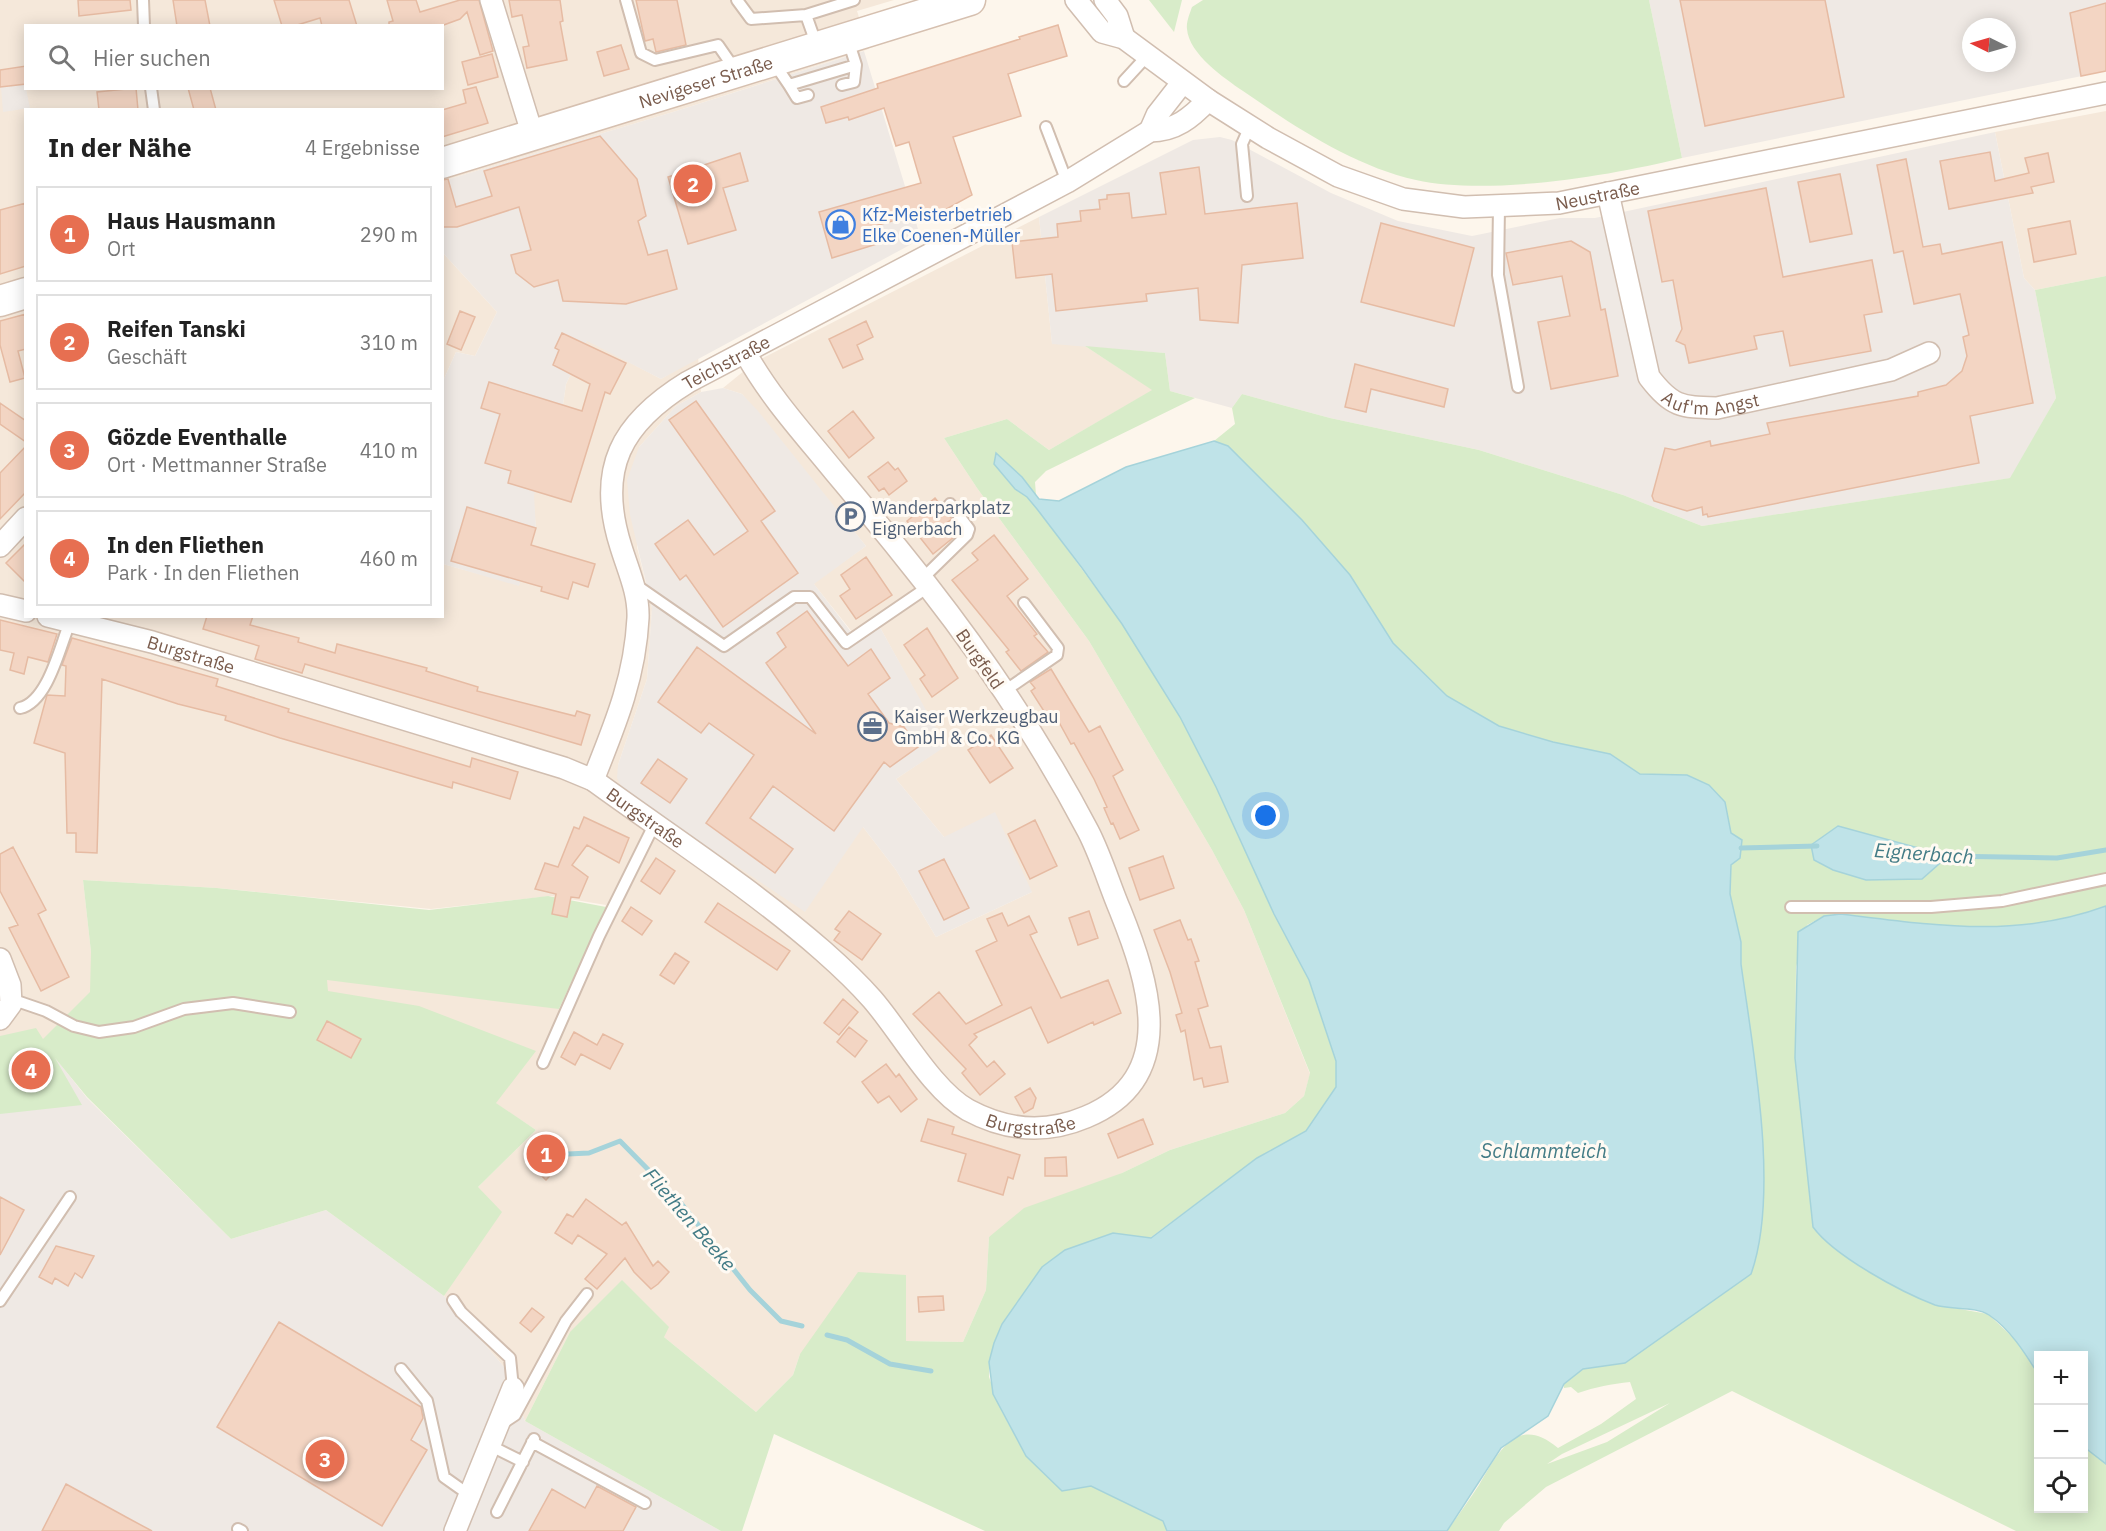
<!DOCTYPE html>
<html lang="de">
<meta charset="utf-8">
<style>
:root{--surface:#fff;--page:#f6f6f6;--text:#222;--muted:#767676;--line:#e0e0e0;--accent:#e76f51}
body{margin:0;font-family:"IBM Plex Sans",sans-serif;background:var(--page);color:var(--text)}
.controls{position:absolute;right:18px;bottom:18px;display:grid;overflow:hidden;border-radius:0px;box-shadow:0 3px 15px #0003}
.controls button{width:54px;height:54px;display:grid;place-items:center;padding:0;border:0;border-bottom:2px solid var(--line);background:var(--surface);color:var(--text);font:30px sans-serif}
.compass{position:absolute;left:1962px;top:18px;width:54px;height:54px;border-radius:50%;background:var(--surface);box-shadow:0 3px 15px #0003;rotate:275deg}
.you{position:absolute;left:1266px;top:816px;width:21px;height:21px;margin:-15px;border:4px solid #fff;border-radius:50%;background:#1a73e8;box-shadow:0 0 0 9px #1a73e833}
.badge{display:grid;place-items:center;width:39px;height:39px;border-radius:50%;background:var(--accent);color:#fff;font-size:20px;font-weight:700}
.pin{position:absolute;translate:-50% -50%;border:3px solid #fff;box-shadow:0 2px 6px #0006}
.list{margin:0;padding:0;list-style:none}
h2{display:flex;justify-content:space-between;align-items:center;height:78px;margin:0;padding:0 24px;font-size:26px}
h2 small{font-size:20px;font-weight:400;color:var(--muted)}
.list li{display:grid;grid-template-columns:39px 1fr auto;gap:18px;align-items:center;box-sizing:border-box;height:96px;margin:0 12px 12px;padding:0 12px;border:2px solid var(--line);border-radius:0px}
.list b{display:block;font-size:22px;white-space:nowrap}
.list p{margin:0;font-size:20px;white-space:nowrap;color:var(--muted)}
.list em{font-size:20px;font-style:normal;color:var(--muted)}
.icon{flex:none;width:33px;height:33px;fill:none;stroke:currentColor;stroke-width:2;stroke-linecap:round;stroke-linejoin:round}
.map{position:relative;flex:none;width:2106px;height:1531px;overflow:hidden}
.search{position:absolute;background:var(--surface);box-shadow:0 3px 15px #0003;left:24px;top:24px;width:420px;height:66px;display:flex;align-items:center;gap:15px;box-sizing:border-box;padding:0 21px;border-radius:0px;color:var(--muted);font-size:22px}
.panel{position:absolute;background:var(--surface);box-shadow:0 3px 15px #0003;left:24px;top:108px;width:420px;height:510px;border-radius:0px}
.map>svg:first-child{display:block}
</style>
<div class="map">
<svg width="2106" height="1531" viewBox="0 0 2106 1531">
<rect width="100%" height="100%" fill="#fdf6ec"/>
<path fill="#f5e8da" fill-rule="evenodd" d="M0 0H894L857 11 869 49 673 112 443 181 442 110H26V616H442L443 564 519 585 536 529 533 495 553 428 563 405 566 384 587 340 661 379 698 357 701 392 676 406 639 447 637 547 652 608 647 679 618 765 863 827 896 870 936 937 1032 892 944 837 896 779 945 746 877 622 856 637 813 583 866 546 742 394 723 388 755 362 1039 217 1052 343 1085 346 1153 390 1049 450 1007 419 944 438 977 488 1089 641 1212 850 1244 910 1310 1074 1304 1096 1285 1113 1170 1150 989 1237 986 1290 963 1342 906 1341 800 1354 793 1375 756 1412 664 1337 570 1332 525 1421 505 1368 444 1296 468 1258 478 1187 536 1130 327 991V979L560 1008 606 905 551 896 431 909 217 888 83 880 91 952V992L42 1041 0 1051ZM26 26H442V88H26Z
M2106 111V276L2035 290 2024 278 1995 132Z
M443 253 497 312 475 356 456 352 443 381Z"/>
<path fill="#efe9e4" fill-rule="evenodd" d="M1649 0H2106V71L1682 158ZM1971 27H2007V63H1971Z
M864 51 921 239 661 379 587 341 566 384 563 405 553 428 534 495 536 529 519 586 443 564V381L456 352 475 356 497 312 443 253V181L673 112Z
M4 73 6 86 25 84 30 108 3 112 0 75Z
M1995 132 2024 278 2035 290 2056 398 2011 478 1702 526 1623 495 1479 450 1330 418 1242 394 1232 408 1170 391 1165 353 1052 344 1039 217 1193 140 1220 137 1232 140 1331 193 1398 221 1472 236 1560 218H1595Z
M723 388 742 394 758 411 866 546 814 584 855 637 877 622 946 746 896 779 944 837 995 812 1032 892 936 937 896 870 863 827 805 912 624 791 617 778 618 765 647 679 652 608 630 515 627 480 639 447 676 406 701 392Z
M42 1041 87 1098 231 1239 326 1210 444 1296 505 1368 525 1421 721 1531H0V1051Z"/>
<path fill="#d8ecc9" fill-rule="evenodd" d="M1149 0H1182L1174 32Z
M1203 0H1649L1682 158C1610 176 1488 196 1416 180 1354 166 1295 127 1243 91 1224 78 1189 54 1187 29 1186 22 1190 13 1192 7Z
M2106 276V906C2017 939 1932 925 1841 914L1824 916 1807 925 1796 967 1795 1058 1813 1227 1937 1305 1988 1314 2021 1345 2038 1374V1508H2084V1447L2106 1464V1531H2016L1732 1391 1546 1487 1504 1523 1499 1531H1447C1458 1516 1469 1500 1479 1485 1498 1453 1517 1413 1558 1448L1601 1424 1636 1399 1630 1382C1612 1384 1595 1387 1578 1393L1571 1387 1564 1388V1384L1583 1369 1625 1363 1653 1341 1762 1141 1741 964V942L1730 894 1731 865 1740 858 1742 840 1731 833 1687 775 1640 774 1610 754 1553 742 1499 726 1447 696 1393 643 1350 575 1302 520 1228 446 1214 441 1235 424 1232 408 1242 394 1330 418 1479 450 1623 495 1702 526 2010 478 2056 398 2035 290ZM1670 1403 1607 1442 1547 1464 1562 1454Z
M1085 346 1165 353 1170 391 1195 398 1046 471 1035 482 1037 508 1122 624 1180 717 1216 787 1274 914 1309 980 1336 1061V1087L1306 1131 1257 1158 1150 1238 1113 1233 1042 1267 1002 1324 994 1343 989 1362V1377L1002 1412 1026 1456 1062 1491 1091 1486 1163 1521 1167 1531H985L774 1434 742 1531H721L525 1421 570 1332 622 1280 669 1327 664 1337 756 1412 793 1375 800 1354 858 1272 906 1275V1341L963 1342 986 1290 989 1237 1024 1208 1122 1173 1170 1150 1285 1113 1304 1096 1310 1073 1244 910 1212 850 1089 641 977 488 944 438 1007 419 1049 450 1152 390Z
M83 880 217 888 429 910 548 896 606 907 559 1009 327 980 328 991 419 1006 536 1051 496 1103 536 1130 478 1187 502 1212 444 1296 326 1210 231 1239 87 1097 55 1058 82 1105 0 1114V1036L36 1028 43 1039 90 992 91 952Z"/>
<path fill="#bfe3e8" stroke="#a5d3da" stroke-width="1.5" d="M1214 441 1228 446 1302 520 1350 575 1393 643 1447 696 1499 726 1553 742 1610 754 1640 774 1687 775 1709 785 1725 802 1731 833 1742 840 1740 858 1731 865 1730 894 1741 942V964C1753 1051 1780 1193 1751 1274L1625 1363 1583 1369 1564 1384 1548 1416 1501 1448 1447 1531H1167L1163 1521 1091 1486 1062 1491 1026 1456 993 1394 989 1362 994 1343 1002 1324 1042 1267 1065 1250 1113 1233 1151 1238 1257 1158 1306 1131 1336 1087V1061L1309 980 1274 914 1216 787 1180 717 1122 624 1082 568 1037 509 1027 497 1015 489 994 464 996 453 1022 477 1039 499 1059 501 1126 467Z
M1838 826 1948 856 1922 879 1866 880 1833 870 1814 860 1811 845Z
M2106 906V1464L2084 1447V1356H2038V1374C2025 1353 2010 1329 1989 1315 1975 1306 1951 1310 1935 1305 1901 1292 1834 1256 1813 1227L1795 1058 1798 932 1824 916 1841 914C1932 925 2017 939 2106 906Z"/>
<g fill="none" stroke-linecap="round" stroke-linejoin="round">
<path stroke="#a5d3da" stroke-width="5" d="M1741 848 1817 846
M1943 856 2057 858 2106 850
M568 1154 589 1153 620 1141 680 1202 750 1290 781 1321 802 1326
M827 1335 847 1340 890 1364 931 1371"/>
</g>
<path fill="#f3d5c3" stroke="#e6bba3" stroke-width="1.5" d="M78 0H130L131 10 79 16Z
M173 0H205L210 26H177Z
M274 0H349L357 26H322L320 18 294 26H282Z
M387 0H416L420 12 460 0H479L493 51 480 55 467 12 460 19 441 26H389V22L393 21Z
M509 0H560L563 21 560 22 567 60 527 68 523 47 529 46 522 15 512 17Z
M636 0H677L686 45 656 52 653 39 645 41Z
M1680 0H1825L1844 97 1705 126Z
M2106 3V71L2081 76 2070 13Z
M1058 25 1067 56 1008 74 1021 116 953 137 972 195 932 217 930 210 875 226 880 243 832 258 819 212 921 183 909 142 896 146 884 108 849 120 848 117 826 123 821 107 878 88 877 84 1020 39 1019 37Z
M621 45 629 69 604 76 597 52Z
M492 54 498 77 468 85 462 62Z
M26 66V84L0 87V70Z
M476 87 488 123 442 137V110L466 103 463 90Z
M136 88 138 110H99L97 92Z
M188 88H210L216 110H194Z
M600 136 637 179 646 216 638 221 648 255 667 250 677 289 626 304 563 301 558 280 534 287 516 273 511 255 531 250 519 207 457 227H442V180L448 179 456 207 492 196 484 171Z
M1990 152 1995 181 2029 173 2025 158 2048 153 2054 182 2031 187 2033 193 1949 209 1940 161Z
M740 153 748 181 723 188 736 230 688 244 668 177Z
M1906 159 1923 247 1940 244 1942 254 2002 242 2033 403 1970 416 1979 463 1708 517 1707 514 1703 515 1702 507 1687 511 1654 501 1652 496 1665 448 1675 450 1710 441 1711 446 1770 434 1767 423 1918 396V392L1946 385 1962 371 1967 356 1963 337 1969 335 1960 294 1914 304 1903 251 1894 253 1877 165Z
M1199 167 1205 214 1297 203 1303 258 1242 265 1238 323 1200 320 1198 288 1146 294 1147 301 1056 311 1052 274 1016 278 1012 242 1058 237 1057 224 1081 221 1080 211 1100 209 1099 200 1107 199V195L1129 193 1132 218 1166 214 1160 173Z
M1840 174 1852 234 1810 242 1798 182Z
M1766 188 1783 277 1872 260 1882 312 1864 315 1871 351 1790 366 1783 331 1754 336 1757 349 1689 363 1685 345 1676 341 1682 329 1673 280 1662 282 1648 211Z
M26 203V266L0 274V210Z
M2070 221 2076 254 2034 262 2028 229Z
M1381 223 1474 248 1454 326 1361 302Z
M1571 241 1590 252 1601 310 1605 309 1618 376 1551 389 1538 322 1570 316 1562 276 1513 285 1506 253Z
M460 311 475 317 461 350 447 344Z
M26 314V349L18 351 25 378 10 382 0 345V321Z
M866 321 873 337 857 345 863 359 843 368 829 339Z
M562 333 626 363 610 394 605 392 571 502 508 483 511 471 485 463 500 414 481 408 489 382 582 411 590 384 553 365 559 350 555 348Z
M1355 364 1448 389 1444 407 1371 389 1366 412 1345 407Z
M696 401 775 511 761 521 798 573 723 627 686 575 680 580 655 544 688 520 714 555 748 531 669 420Z
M0 403 26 421V442L0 424Z
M853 411 874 438 849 458 828 431Z
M26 446V492L0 519V473Z
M888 462 895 470 898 468 907 481 889 495 884 488 879 491 868 477Z
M935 498 952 519 945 524 954 537 933 554 907 521Z
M467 507 536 528 531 545 595 564 588 587 573 582 568 599 541 591 542 587 451 561Z
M994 535 1028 579 1007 596 1037 634 1034 636 1048 652 1021 671 1006 652 1009 650 952 580 978 560 972 553Z
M26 543V583L6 563Z
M866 557 892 595 856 619 840 596 850 589 841 575Z
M807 611 848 666 871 649 890 678 868 694 889 723 904 727 918 747 890 767 884 762 834 831 773 786 750 818 793 849 775 873 706 823 754 755 709 723 701 733 658 702 697 647 816 734 766 663 786 647 777 633Z
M207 616H253L250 625 299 638 298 642 335 653 337 644 427 668 426 671 478 687 477 691 575 716 577 711 590 715 581 745 305 664 302 673 255 659 259 646 203 629Z
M0 620 57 634 48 662 28 657 24 674 10 670 14 653 0 650Z
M927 628 958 678 932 697 920 679 925 675 904 645Z
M72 638 218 679 216 686 289 709 288 712 470 767 472 758 518 772 510 799 453 782 452 788 280 738 225 720 226 716 178 704 102 679 97 853 76 852V833H67L65 753 34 743 47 695 65 696 66 666 62 665Z
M1051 669 1089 732 1100 726 1123 770 1113 776 1139 830 1120 839 1113 823 1111 824 1104 808 1107 807 1094 779 1074 743 1071 744 1055 715 1049 719 1031 691 1035 688 1030 682Z
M991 735 1013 768 990 783 968 750Z
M658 759 687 779 670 803 641 783Z
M584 817 629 838 619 863 587 845 572 865 588 877 579 898 571 897 567 917 552 914 556 894 535 889 545 863 558 867 574 827 579 829Z
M1035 820 1057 866 1030 879 1008 834Z
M13 847 46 910 38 914 69 977 41 991 9 928 18 925 0 891V854Z
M1163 856 1174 888 1140 900 1129 868Z
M656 858 675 871 660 894 641 881Z
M944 859 969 908 944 920 919 871Z
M718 903 790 951 777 970 705 922Z
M631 907 652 921 642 935 622 921Z
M849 911 881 934 862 960 834 940 840 932 835 929Z
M1089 911 1098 938 1078 945 1069 918Z
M1002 913 1008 926 1029 916 1037 932 1030 935 1061 998 1108 980 1121 1013 1094 1025 1093 1022 1048 1043 1031 1007 974 1034 977 1037 969 1045 987 1067 994 1061 1005 1074 980 1095 962 1073 966 1069 913 1014 939 992 966 1024 1002 1005 976 951 997 941 987 919Z
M1180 920 1188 940 1191 939 1199 961 1195 962 1208 1006 1198 1009 1210 1048 1221 1046 1228 1082 1204 1087 1202 1078 1194 1080 1185 1030 1181 1032 1176 1015 1182 1013 1170 972 1154 930Z
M675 953 689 962 674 984 660 975Z
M843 999 858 1012 839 1035 824 1023Z
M327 1021 361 1039 351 1058 317 1040Z
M849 1027 867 1041 855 1057 837 1042Z
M574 1032 597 1045 603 1034 623 1044 610 1069 581 1054 575 1065 561 1057Z
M886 1064 896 1077 899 1074 917 1099 901 1112 889 1096 878 1103 862 1082Z
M1030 1088 1036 1098 1033 1108 1024 1113 1015 1097Z
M928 1119 954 1127 952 1134 1020 1155 1013 1179 1008 1177 1003 1195 958 1181 966 1154 921 1141Z
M1143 1119 1153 1144 1118 1158 1108 1134Z
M542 1134 567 1158 546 1180 527 1162 532 1157 526 1151Z
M1066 1157 1067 1176H1045V1158Z
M0 1197 24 1210 0 1255Z
M586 1199 622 1225 626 1222 653 1266 658 1261 669 1272 658 1284 651 1289 634 1272 625 1258 597 1289 585 1279 607 1254 578 1235 572 1244 555 1233 567 1214 573 1217Z
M56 1246 94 1256 82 1278 75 1273 68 1286 55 1278 52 1284 39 1277Z
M943 1296 944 1310 919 1312 918 1297Z
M532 1308 544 1317 531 1332 520 1323Z
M279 1322 421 1407 423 1418 411 1440 427 1450 382 1526 217 1427Z
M66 1484 126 1517 152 1531H42Z
M597 1486 636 1507 623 1531H529L552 1489 585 1508Z"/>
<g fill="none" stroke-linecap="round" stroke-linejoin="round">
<defs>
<path id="lane" d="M143 0 144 26
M626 0 641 53 655 60 718 45 736 71
M737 0 751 19 806 15
M817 46 806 15 854 0
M774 63 789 85 856 65 848 40
M1124 81 1147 56
M789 85 797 98 808 95
M842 85 854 82 856 65
M151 88 154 110
M1046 127 1067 182
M1247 196 1242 144 1250 126
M1499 207 1498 275 1518 387
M922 579 967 535 969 529 950 504
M636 585 724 646 794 597H810L846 643 928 587
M1003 692 1057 655 1058 648 1024 603
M20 708C48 702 60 646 70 622
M1791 907H1931L2002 901 2106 879
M11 999 46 1011 74 1026 99 1032 134 1027 184 1009 233 1003 290 1012
M543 1063 599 936 654 825
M453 1300 461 1312 510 1358 513 1388
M0 1301 70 1197
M401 1369 427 1401 444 1477 468 1494
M503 1423 515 1415 566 1321 587 1294
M532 1442 645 1503
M489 1445 523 1462
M497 1512 534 1439
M238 1529 242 1531"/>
<g id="street">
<path d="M491 0 533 136"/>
<path id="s1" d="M1076 0 1102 32 1124 38 1208 100 1268 138 1338 176 1403 199 1464 207 1559 203 2106 93"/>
<path d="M1105 0 1117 16 1124 38"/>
<path d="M1150 131 1157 115 1182 83"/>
<path id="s2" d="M1608 193 1649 377C1672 407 1681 407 1717 408L1891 370 1929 353"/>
<path d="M0 546 26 518"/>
<path d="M0 605 26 611"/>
<path id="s3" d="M48 616 152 642 564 768 593 780C670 836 751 888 823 951 840 966 857 982 872 999 900 1031 932 1090 968 1110 1007 1131 1046 1134 1086 1117 1180 1078 1149 982 1120 910 1109 884 1101 856 1088 831 1043 745 987 662 927 585 897 547 866 509 834 471 803 433 770 397 746 354"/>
<path id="s4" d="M593 780C615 725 635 678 638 618 639 593 628 570 621 547 596 469 621 423 688 382L1067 182 1150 131C1175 131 1191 118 1208 100"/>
<path d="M0 959 10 985 11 1004 0 1019"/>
<path d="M455 1531 513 1388"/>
</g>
<g id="secondary">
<path id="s5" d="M442 163 970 0"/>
<path d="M0 301 26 293"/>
</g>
</defs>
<use href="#lane" stroke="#d1beb0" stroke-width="14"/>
<use href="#street" stroke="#d1beb0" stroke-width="24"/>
<use href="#secondary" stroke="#d6c0b0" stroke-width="33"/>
<use href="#lane" stroke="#fff" stroke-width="10"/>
<use href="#street" stroke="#fff" stroke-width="21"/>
<use href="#secondary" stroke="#fff" stroke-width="30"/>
</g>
<defs>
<symbol id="shop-ring" viewBox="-11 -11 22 22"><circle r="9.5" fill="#fffaf3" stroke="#3f7fe0" stroke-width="1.5"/><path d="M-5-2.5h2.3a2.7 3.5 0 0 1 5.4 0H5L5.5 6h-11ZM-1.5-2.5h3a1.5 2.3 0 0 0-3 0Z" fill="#3f7fe0"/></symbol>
<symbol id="parking-ring" viewBox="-11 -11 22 22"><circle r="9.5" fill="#fffaf3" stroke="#5c6f8a" stroke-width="1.5"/><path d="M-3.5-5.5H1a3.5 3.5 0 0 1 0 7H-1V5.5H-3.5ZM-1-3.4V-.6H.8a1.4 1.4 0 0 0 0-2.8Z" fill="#5c6f8a"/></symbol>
<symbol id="office-ring" viewBox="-11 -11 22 22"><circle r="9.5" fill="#fffaf3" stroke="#5c6f8a" stroke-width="1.5"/><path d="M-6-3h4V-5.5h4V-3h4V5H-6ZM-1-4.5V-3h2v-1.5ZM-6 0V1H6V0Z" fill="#5c6f8a"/></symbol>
</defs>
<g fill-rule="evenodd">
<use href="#shop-ring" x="824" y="208" width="33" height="33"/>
<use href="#parking-ring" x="834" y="500" width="33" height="33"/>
<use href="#office-ring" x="856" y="710" width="33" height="33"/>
</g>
<g text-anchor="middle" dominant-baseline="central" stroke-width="6" stroke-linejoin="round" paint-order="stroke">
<g font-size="18" fill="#7a5c4d" stroke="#fffaf3">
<text stroke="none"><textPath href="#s5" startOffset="276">Nevigeser Straße</textPath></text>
<text stroke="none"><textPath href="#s1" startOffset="584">Neustraße</textPath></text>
<text stroke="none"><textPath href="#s4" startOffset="482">Teichstraße</textPath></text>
<text stroke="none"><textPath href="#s2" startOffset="261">Auf'm Angst</textPath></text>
<text stroke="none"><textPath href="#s3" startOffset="148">Burgstraße</textPath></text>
<text transform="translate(980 659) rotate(55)">Burgfeld</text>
<text stroke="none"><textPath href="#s3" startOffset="634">Burgstraße</textPath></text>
<text stroke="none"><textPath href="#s3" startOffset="1138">Burgstraße</textPath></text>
</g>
<g font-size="18" fill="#366cbe" stroke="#fffaf3" text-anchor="start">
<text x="862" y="214">Kfz-Meisterbetrieb<tspan x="862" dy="21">Elke Coenen-Müller</tspan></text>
</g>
<g font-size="18" fill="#4e5e75" stroke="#fffaf3" text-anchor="start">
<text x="872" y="507">Wanderparkplatz<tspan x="872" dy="21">Eignerbach</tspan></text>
<text x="894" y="716">Kaiser Werkzeugbau<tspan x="894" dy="21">GmbH &amp; Co. KG</tspan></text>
</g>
<g font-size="20" font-style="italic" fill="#437c86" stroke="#fffaf3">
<text transform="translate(1924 853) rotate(4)">Eignerbach</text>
<text x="1544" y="1150">Schlammteich</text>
<text transform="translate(690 1219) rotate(49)">Fliethen Beeke</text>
</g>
</g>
</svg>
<div class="controls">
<button>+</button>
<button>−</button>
<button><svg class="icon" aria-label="locate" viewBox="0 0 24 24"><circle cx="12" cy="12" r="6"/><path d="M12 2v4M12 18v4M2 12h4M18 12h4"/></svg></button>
</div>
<svg class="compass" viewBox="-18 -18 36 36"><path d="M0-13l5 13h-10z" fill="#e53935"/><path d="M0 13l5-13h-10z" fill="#767676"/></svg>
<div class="you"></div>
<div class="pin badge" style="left:546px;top:1154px">1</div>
<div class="pin badge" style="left:693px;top:184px">2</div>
<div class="pin badge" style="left:325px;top:1459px">3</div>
<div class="pin badge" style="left:31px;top:1070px">4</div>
<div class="search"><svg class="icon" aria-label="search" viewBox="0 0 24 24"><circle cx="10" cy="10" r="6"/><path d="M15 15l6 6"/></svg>Hier suchen</div>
<section class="panel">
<h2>In der Nähe<small>4 Ergebnisse</small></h2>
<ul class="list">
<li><span class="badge">1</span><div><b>Haus Hausmann</b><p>Ort</p></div><em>290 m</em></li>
<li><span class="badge">2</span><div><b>Reifen Tanski</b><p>Geschäft</p></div><em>310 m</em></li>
<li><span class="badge">3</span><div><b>Gözde Eventhalle</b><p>Ort · Mettmanner Straße</p></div><em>410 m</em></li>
<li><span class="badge">4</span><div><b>In den Fliethen</b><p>Park · In den Fliethen</p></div><em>460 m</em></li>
</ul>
</section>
</div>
